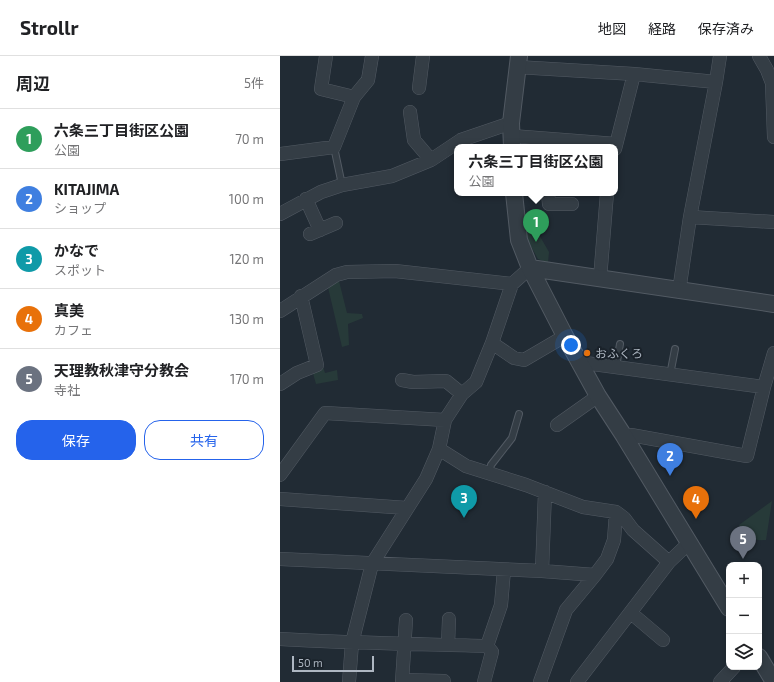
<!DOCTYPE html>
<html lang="ja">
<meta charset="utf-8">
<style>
:root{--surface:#fff;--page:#f6f6f6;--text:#202124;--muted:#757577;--line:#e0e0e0;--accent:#2563eb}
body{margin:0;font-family:"Exo 2","Noto Sans JP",sans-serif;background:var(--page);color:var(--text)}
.controls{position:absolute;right:12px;bottom:12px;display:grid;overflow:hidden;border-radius:8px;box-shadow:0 2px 6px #0003}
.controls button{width:36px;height:36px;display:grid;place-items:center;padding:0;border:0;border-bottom:1px solid var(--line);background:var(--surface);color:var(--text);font:20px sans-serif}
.scale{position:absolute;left:12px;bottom:10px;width:82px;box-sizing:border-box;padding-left:4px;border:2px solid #aeb7c2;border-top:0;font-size:11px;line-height:14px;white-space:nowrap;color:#aeb7c2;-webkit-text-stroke:3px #1a222a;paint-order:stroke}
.you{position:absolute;left:291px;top:289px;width:14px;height:14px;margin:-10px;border:3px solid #fff;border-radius:50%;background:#1a73e8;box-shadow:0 0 0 6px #1a73e833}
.badge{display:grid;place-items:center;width:26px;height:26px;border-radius:50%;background:var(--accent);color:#fff;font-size:13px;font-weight:700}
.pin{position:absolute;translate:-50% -33px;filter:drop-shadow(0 1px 2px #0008)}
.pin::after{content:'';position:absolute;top:21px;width:14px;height:12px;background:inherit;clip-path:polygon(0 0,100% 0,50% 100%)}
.popup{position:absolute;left:174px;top:88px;width:164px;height:52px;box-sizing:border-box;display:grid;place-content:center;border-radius:8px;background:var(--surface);filter:drop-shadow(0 1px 3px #0005);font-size:13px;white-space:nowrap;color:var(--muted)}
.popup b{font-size:15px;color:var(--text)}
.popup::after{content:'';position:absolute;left:50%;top:100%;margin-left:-8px;border:8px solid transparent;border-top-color:var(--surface)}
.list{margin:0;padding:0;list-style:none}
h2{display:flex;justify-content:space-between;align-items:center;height:52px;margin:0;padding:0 16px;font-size:17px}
h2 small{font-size:13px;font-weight:400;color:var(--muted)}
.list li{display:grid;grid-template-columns:26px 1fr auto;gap:12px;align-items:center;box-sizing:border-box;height:60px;padding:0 16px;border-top:1px solid var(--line)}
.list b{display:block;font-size:15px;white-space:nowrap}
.list p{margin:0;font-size:13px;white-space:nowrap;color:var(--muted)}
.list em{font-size:13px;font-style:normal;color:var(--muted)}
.actions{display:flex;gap:8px;padding:12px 16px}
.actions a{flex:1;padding:9px 0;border:1px solid var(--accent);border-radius:16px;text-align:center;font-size:14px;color:var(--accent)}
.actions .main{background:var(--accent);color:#fff}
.icon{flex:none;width:22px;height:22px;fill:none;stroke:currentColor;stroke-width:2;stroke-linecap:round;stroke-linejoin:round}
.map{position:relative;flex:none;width:494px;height:626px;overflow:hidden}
header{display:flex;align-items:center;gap:24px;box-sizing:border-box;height:56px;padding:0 20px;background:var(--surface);border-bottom:1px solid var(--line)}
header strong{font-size:19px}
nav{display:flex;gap:22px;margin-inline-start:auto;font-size:14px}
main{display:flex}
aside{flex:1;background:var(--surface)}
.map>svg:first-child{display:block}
</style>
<header>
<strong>Strollr</strong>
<nav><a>地図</a><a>経路</a><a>保存済み</a></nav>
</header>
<main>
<aside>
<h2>周辺<small>5件</small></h2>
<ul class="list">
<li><span class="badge" style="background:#2e9e5b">1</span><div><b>六条三丁目街区公園</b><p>公園</p></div><em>70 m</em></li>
<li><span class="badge" style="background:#3f7fe0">2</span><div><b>KITAJIMA</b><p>ショップ</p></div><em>100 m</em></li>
<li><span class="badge" style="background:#0f9aa8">3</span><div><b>かなで</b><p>スポット</p></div><em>120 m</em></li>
<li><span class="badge" style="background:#e8710a">4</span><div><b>真美</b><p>カフェ</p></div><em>130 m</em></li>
<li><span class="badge" style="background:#6b7280">5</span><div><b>天理教秋津守分教会</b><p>寺社</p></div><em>170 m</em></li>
</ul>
<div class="actions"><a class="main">保存</a><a>共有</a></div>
</aside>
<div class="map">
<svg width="494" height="626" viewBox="0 0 494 626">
<rect width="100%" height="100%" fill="#212b34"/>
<path fill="#273a39" d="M243 176 258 177 269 196 268 207 258 203Z
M58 221 67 257 82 258 83 262 68 268 69 289 62 291 47 227Z
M43 311 45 317 57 314 58 324 36 328 32 314Z
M492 445 486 484C472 485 466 481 459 469Z"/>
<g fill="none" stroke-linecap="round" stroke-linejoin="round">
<defs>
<path id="service" d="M54 91 62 129
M336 311 340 288
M390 319 395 293
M209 417 211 409 232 382 239 358"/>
<path id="minor" d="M479 0 487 14 492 27 494 81
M237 11 354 18
M436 26 440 0
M139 32 143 0
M74 41 88 24 92 0
M130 56 134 84 151 104
M232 80 336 88
M335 93 354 18 436 26 410 161 399 235
M0 98 54 91 74 41 41 33 46 0
M268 137 269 148H292
M26 143 40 174
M0 158 41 136 62 129 112 120 151 104 181 84 231 67
M410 161 494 166
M30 178 56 167
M320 223 327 137
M0 255 56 219 67 216 115 215 232 228 250 212
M285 280 244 304 234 302 212 287 196 326 182 338 165 364 159 393 186 410 246 429 303 451 336 456 344 462 353 474 389 506
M212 287 232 228
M298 306 484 331 467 400 351 379 344 380
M122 324 133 326 166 325 182 338
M0 328 17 317 37 309 21 240
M484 331 494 297
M277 369 318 340
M0 419 45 357 165 364
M0 443 127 452
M0 503 262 515 315 519
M262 515 265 436
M351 557 383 584
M0 583C69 587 138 588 207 590
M168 589 169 563
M207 590 221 549 224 514
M122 624 164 625
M69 626 72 587 92 508 146 423 159 393
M122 626 126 564
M204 626 212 596 207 590
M260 626 286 554 315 519 327 503 334 484 336 456
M297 626 389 506 409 487
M440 626 454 611"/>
<path id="tertiary" d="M232 91 231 67 239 0
M234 137 239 184 250 212 285 280 318 340 344 380 449 552
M250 212 494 248
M479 601 494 626"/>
</defs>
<use href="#service" stroke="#525a63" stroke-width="8"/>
<use href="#minor" stroke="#525a63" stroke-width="14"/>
<use href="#tertiary" stroke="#525a63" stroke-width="18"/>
<use href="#service" stroke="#343d45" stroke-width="6"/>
<use href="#minor" stroke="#343d45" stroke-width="13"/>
<use href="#tertiary" stroke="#343d45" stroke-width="16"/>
</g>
<circle fill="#e8710a" stroke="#1a222a" stroke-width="1.5" cx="307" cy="297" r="4"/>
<g text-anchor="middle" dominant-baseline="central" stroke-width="4" stroke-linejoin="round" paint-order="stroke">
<g font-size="12" fill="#aeb7c2" stroke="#1a222a" text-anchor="start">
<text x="315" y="297">おふくろ</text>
</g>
</g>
</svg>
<div class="controls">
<button>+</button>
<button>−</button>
<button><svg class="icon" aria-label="layers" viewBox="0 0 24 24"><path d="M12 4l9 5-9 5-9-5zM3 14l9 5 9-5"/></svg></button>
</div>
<div class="scale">50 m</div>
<div class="you"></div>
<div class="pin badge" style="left:256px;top:186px;background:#2e9e5b">1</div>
<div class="popup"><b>六条三丁目街区公園</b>公園</div>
<div class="pin badge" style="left:390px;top:420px;background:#3f7fe0">2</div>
<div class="pin badge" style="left:184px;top:462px;background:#0f9aa8">3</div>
<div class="pin badge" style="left:416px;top:463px;background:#e8710a">4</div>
<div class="pin badge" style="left:463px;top:503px;background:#6b7280">5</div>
</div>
</main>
